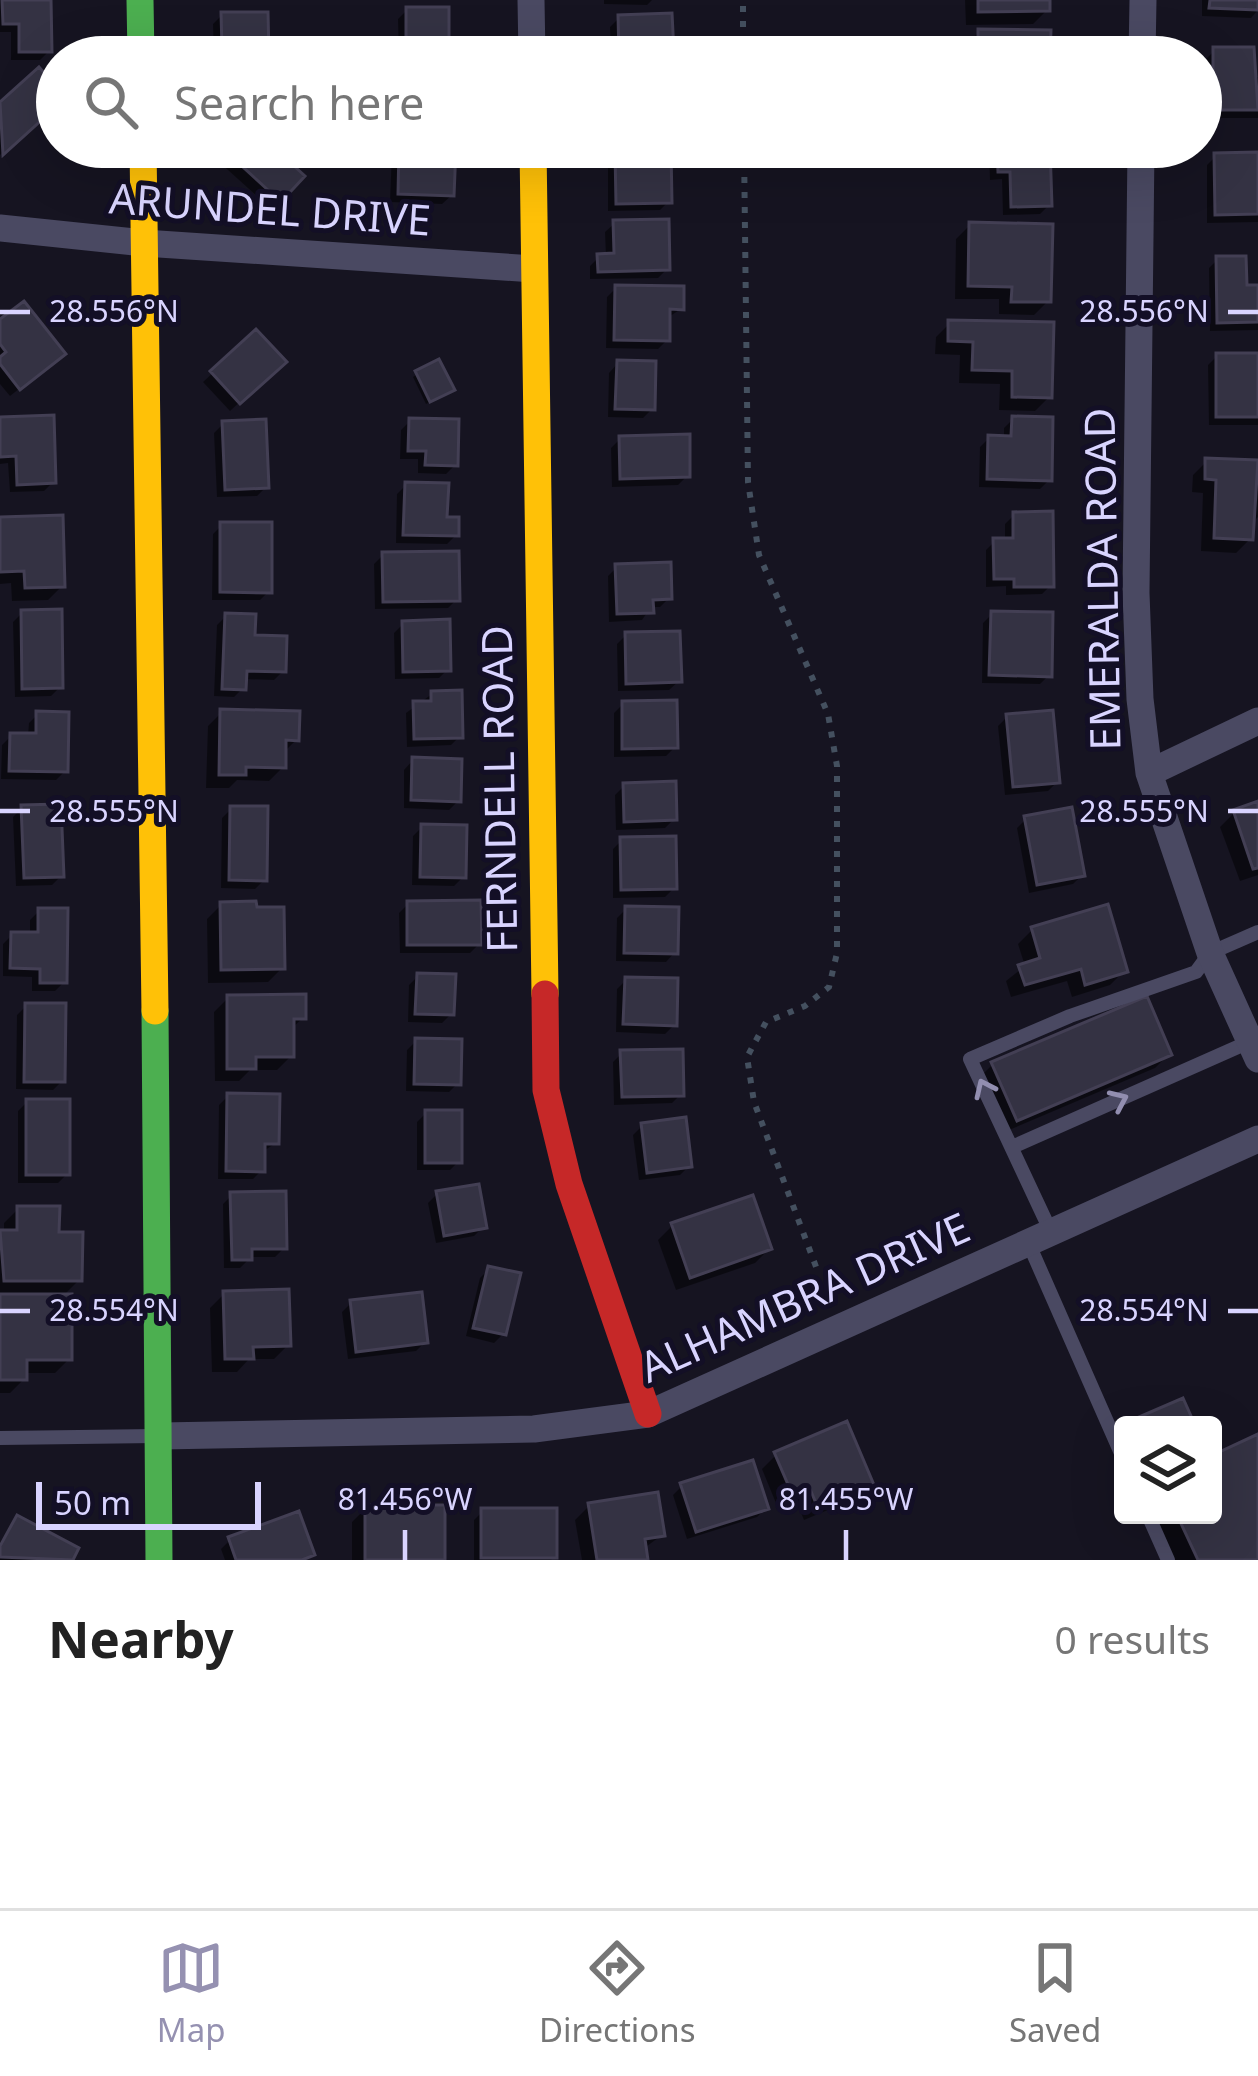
<!DOCTYPE html>
<meta charset="utf-8">
<style>
:root{--surface:#fff;--page:#f6f6f6;--text:#222;--muted:#767676;--line:#e0e0e0;--accent:#9591b1}
body{margin:0;font-family:"Noto Sans",sans-serif;background:var(--page);color:var(--text)}
.controls{position:absolute;right:36px;bottom:36px;display:grid;overflow:hidden;border-radius:12px;box-shadow:0 12px 48px #0002}
.controls button{width:108px;height:108px;display:grid;place-items:center;padding:0;border:0;border-bottom:3px solid var(--line);background:var(--surface);color:var(--text);font:60px sans-serif}
.scale{position:absolute;left:36px;bottom:30px;width:225px;box-sizing:border-box;padding-left:12px;border:6px solid #d9d4ff;border-top:0;font-size:33px;line-height:42px;white-space:nowrap;color:#d9d4ff;-webkit-text-stroke:9px #130f26;paint-order:stroke}
.list{margin:0;padding:0;list-style:none}
h2{display:flex;justify-content:space-between;align-items:center;height:156px;margin:0;padding:0 48px;font-size:51px}
h2 small{font-size:39px;font-weight:400;color:var(--muted)}
.icon{flex:none;width:66px;height:66px;fill:none;stroke:currentColor;stroke-width:2;stroke-linecap:round;stroke-linejoin:round}
.map{position:relative;flex:none;width:1258px;height:1560px;overflow:hidden}
.search{position:absolute;background:var(--surface);box-shadow:0 12px 48px #0002;left:36px;right:36px;top:36px;height:132px;display:flex;align-items:center;gap:30px;box-sizing:border-box;padding:0 42px;border-radius:66px;color:var(--muted);font-size:45px}
.sheet{height:348px;background:var(--surface)}
nav{display:flex;justify-content:space-around;align-items:center;box-sizing:border-box;height:168px;border-top:3px solid var(--line);background:var(--surface);font-size:33px;color:var(--muted)}
nav a{display:grid;justify-items:center;gap:6px}
nav .on{color:var(--accent)}
.map>svg:first-child{display:block}
</style>
<div class="map">
<svg width="1258" height="1560" viewBox="0 0 1258 1560">
<rect width="100%" height="100%" fill="#161421"/>
<path fill="#0007" d="M0 0H48L49 51 40 60H11V32H0Z
M604 0H652L647 5 604 4Z
M965 0H1047V10L1033 24 966 25Z
M1202 0H1258V10L1251 18 1202 16Z
M407 10 446 52 441 57H399L398 19Z
M222 15 266 57H214L213 24Z
M619 18 671 52 666 57H611L610 27Z
M979 32 1047 57H965V46Z
M1215 50 1251 77H1258V118H1205L1206 59Z
M38 72 57 92V102L0 155V106Z
M210 147H268L301 176 270 208 207 151Z
M396 147H453L452 195 442 204 390 202 392 151Z
M989 147H1047L1049 205 1040 214 1003 215 1002 179 990 180Z
M617 154 669 201 660 210 608 211V163Z
M1258 155V222L1207 223V165L1216 156Z
M615 223 667 269 658 278 590 279V266L599 257 606 256 605 232Z
M970 225 1048 301 1034 315 999 314V299H955L956 239Z
M1218 259 1244 288H1258V330L1210 331 1209 268Z
M616 288 681 309 667 318V340L658 349 606 348 607 297Z
M0 323 53 362 10 396 0 384Z
M950 323 1049 397 1035 411 999 410 1000 384 959 383 960 355 935 354 936 337Z
M256 333 283 362 230 411 203 382Z
M1217 356H1258V425H1209L1208 365Z
M618 363 652 409 643 418 608 417 609 373Z
M417 374 448 393 426 404 413 377Z
M1013 419 1049 480 1040 489 979 487 980 447 989 438 1004 439V428Z
M0 420 53 482 44 491 10 492 8 463 0 464Z
M410 421 455 465 446 474 418 473V459H400L401 430Z
M223 424 266 487 257 496 217 497 214 433Z
M620 439 687 476 678 485 612 487 611 448Z
M1207 461 1258 463V517L1251 524V538L1236 553 1201 551 1203 493 1192 492 1193 475Z
M406 485 456 535 447 544 396 543 397 494Z
M1014 515 1051 585 1042 594 1006 595V586L986 587V550L995 541H1005V524Z
M0 520 62 586 48 600 12 601 11 583 0 584Z
M222 525 269 591 260 600H212L213 534Z
M383 555 457 599 448 608 375 609 374 564Z
M617 567 669 598 660 607H651L642 620 609 622 608 576Z
M22 613 60 687 51 696 15 697 13 622Z
M992 614 1049 675 1040 684 982 683 983 623Z
M226 616 283 671 274 680 243 679V688L234 697 214 696 217 625Z
M403 624 448 669 439 678 395 679 394 633Z
M626 635 679 681 669 690 618 691 617 644Z
M432 694 460 736 451 745 407 747 406 713Z
M623 704 675 747 666 756 614 757V713Z
M222 712 296 740 283 753V767L269 781 237 780 229 788H206L208 726Z
M38 714 65 771 56 780 1 779 2 745 11 736H28L29 723Z
M1007 717 1057 782 1048 791 1005 795 998 726Z
M413 760 458 801 449 810 404 808V770Z
M624 786 674 819 665 828 616 830 615 795Z
M1258 804V875L1240 881 1220 827 1234 813Z
M22 808 61 876 52 885 16 886 13 817Z
M231 809 264 880 255 889 221 888 222 818Z
M1026 819 1082 875 1073 884 1029 893 1017 828Z
M422 827 463 877 454 886 412 885 413 836Z
M622 840 674 888 665 897 613 898V849Z
M408 904 479 944 470 953H400L399 913Z
M221 905 282 968 268 982 208 983 207 919Z
M626 909 675 952 666 962 616 961 617 918Z
M39 911 64 982 55 991H32V977L3 976V944L12 935H30V920Z
M1032 930 1124 971 1110 985 1072 997 1067 981 1011 997 1006 981 1025 966 1018 944Z
M418 976 451 1014 442 1023 408 1022 409 985Z
M626 980 674 1025 665 1034 616 1032 617 989Z
M228 998 303 1018 291 1029V1056L277 1070H250L239 1081H215L214 1012Z
M26 1006 62 1081 53 1090 16 1089 17 1015Z
M416 1041 458 1083 449 1092 406 1091 407 1050Z
M622 1053 681 1094 672 1103 614 1105 613 1062Z
M1169 1054 1155 1068 1002 1133 978 1079 992 1065Z
M228 1096 276 1143 262 1152V1170L253 1179H218L219 1105Z
M27 1102 67 1174 58 1183H18V1111Z
M426 1113 459 1161 450 1170H417V1122Z
M642 1126 689 1166 680 1175 639 1180 633 1135Z
M437 1194 483 1227 474 1236 436 1243 428 1203Z
M232 1195 284 1248 275 1257H251L240 1268H224L223 1204Z
M18 1209 56 1235 79 1280 62 1297 69 1359 55 1373H24V1379L10 1393H0V1233H4V1223Z
M672 1226 769 1249 755 1263 676 1290 658 1240Z
M489 1269 503 1334 494 1343 466 1336 480 1278Z
M224 1294 288 1345 274 1359H249L237 1372H212L210 1308Z
M351 1303 425 1342 416 1351 348 1359 342 1312Z
M1258 1438V1560H1171L1151 1515H1213V1458Z
M776 1455 870 1484 856 1498 804 1520 796 1500 778 1508 762 1469Z
M682 1486 766 1508 757 1517 687 1539 673 1495Z
M589 1506 662 1535 643 1549 645 1560H582L575 1520Z
M366 1508 442 1560H352V1522Z
M483 1511 554 1557 551 1560H474V1520Z
M17 1518 75 1549 69 1560H0V1543Z
M230 1540 312 1554 306 1560H225L221 1549Z"/>
<path fill="#343243" stroke="#433f54" stroke-width="3" d="M2 0H51L52 52H19V24H3Z
M978 0H1050V11L978 12Z
M1210 0H1258V10L1209 8Z
M406 7H449V53H406Z
M221 12H268L269 57H230V49H222Z
M672 13 674 53 619 55 618 15Z
M978 29 1051 30 1050 57H978Z
M1213 47H1254L1258 110H1213Z
M39 67 57 88V106L3 155 0 102Z
M221 147H273L305 176 281 202Z
M399 147H456L454 196 398 194Z
M997 147H1050L1052 206 1011 207 1010 172H998Z
M671 150 672 203 616 204 615 151Z
M1258 152V214L1215 215 1214 153Z
M669 219 670 270 598 272 597 254 614 253 613 220Z
M969 222 1053 224 1051 302H1011L1012 287 968 286Z
M1216 256H1246L1247 285H1258V322L1217 323Z
M615 285 684 286V310L670 309V341L614 340Z
M24 301 66 354 20 390 0 364V357L6 352 0 344V319Z
M948 320 1054 322 1052 398 1012 397V371L972 370 973 342 948 341Z
M256 329 287 362 240 404 210 371Z
M1216 353H1258V417H1216Z
M439 359 455 390 430 402 415 371Z
M617 360 656 361 655 410 615 409Z
M54 415 56 483 17 485 16 456 0 457V417Z
M1012 416 1053 417 1052 481 987 479 988 435 1011 436Z
M409 418 459 419 458 466 425 465 426 451H408Z
M266 419 269 488 225 490 222 421Z
M690 434V477L620 479 619 436Z
M1205 458 1258 460 1253 540 1214 538 1216 480 1205 479Z
M405 482 449 483 447 517H459V536L403 535Z
M1053 511 1054 587H1014V579H994L993 538H1013V512Z
M63 515 65 587 25 588 24 571 0 572V517Z
M220 522H272V593L220 592Z
M459 551 460 601 383 602 382 552Z
M671 562 672 599 653 600 654 613 617 614 615 564Z
M62 609 63 688 22 689 21 610Z
M991 611 1053 612 1052 677 989 675Z
M225 613 256 614 255 635 287 636 286 672 247 671 246 690 222 689Z
M450 619 451 671 403 672 402 621Z
M680 631 682 682 626 684 625 632Z
M462 690 463 738 414 739 413 701H431V691Z
M677 700 678 748 622 749V701Z
M220 709 300 711 299 741 286 740V768L246 767V775H219Z
M1053 710 1060 783 1013 787 1006 714Z
M36 711 69 712 68 772 9 771 10 733H36Z
M412 757 462 759 461 802 411 800Z
M676 781 677 820 624 822 623 783Z
M1258 801V868L1253 869 1233 810Z
M61 804 64 877 24 878 21 805Z
M230 806H268L267 881 229 880Z
M1072 807 1085 876 1037 885 1024 816Z
M421 824 467 825 466 878 420 877Z
M676 836 677 889 621 890 620 837Z
M481 900 482 945H407V901Z
M256 901 257 907H284L285 969 221 970 220 902Z
M1108 904 1128 972 1085 985 1081 969 1025 985 1018 965 1040 958 1031 927Z
M625 906 679 907 678 954 624 953Z
M38 908H68L67 983H40V969L10 968 11 932H38Z
M417 973 456 974 454 1015 415 1014Z
M625 977 678 978 677 1026 623 1024Z
M306 994V1019H294V1057H256V1069H227V995Z
M1147 996 1172 1055 1017 1121 991 1062Z
M25 1003H66L65 1082H24Z
M415 1038 462 1039 461 1085 414 1084Z
M683 1049 684 1096 622 1097 620 1050Z
M227 1093 280 1094 279 1144H265V1172L226 1171Z
M26 1099H70V1175H26Z
M425 1110H462V1163H425Z
M686 1117 692 1167 647 1173 641 1123Z
M479 1184 487 1228 444 1236 436 1191Z
M286 1191 287 1249H252V1260H232L230 1192Z
M753 1195 772 1249 690 1278 671 1223Z
M17 1206H60L59 1232H83L82 1281H4L0 1230H17Z
M488 1266 521 1273 506 1335 473 1328Z
M289 1289 291 1346 253 1347 254 1359H225L223 1291Z
M422 1292 428 1343 356 1352 350 1300Z
M0 1294H72V1360H27V1380H0Z
M1183 1398 1195 1425H1136L1134 1419Z
M847 1421 874 1485 818 1508 810 1489 793 1496 774 1452Z
M1258 1434V1560H1198L1177 1515H1213V1455Z
M753 1460 769 1509 696 1532 680 1483Z
M658 1492 665 1536 645 1539 648 1560H597L588 1503Z
M365 1505H445V1560H365Z
M481 1508H557V1558H481Z
M299 1511 315 1555 302 1560H236L228 1537Z
M17 1515 79 1548 73 1560 0 1557V1546Z"/>
<g fill="none" stroke-linecap="round" stroke-linejoin="round">
<path stroke="#44505f" stroke-width="6" stroke-dasharray="6 9" stroke-linecap="butt" d="M743 57V0
M744 147 748 482 759 555 828 714 837 766V953L829 987 805 1006 766 1022 747 1057 754 1102 818 1272"/>
<path stroke="#4a4962" stroke-width="14" d="M1012 1147 1249 1042
M1051 1232 970 1059 1070 1016 1196 972 1210 953 1258 932
M1028 1242 1123 1458
M0 1438 156 1436
M1148 1515 1168 1560"/>
<path stroke="#4a4962" stroke-width="27" d="M531 0 532 57
M1142 57 1143 0
M1141 147 1136 593 1140 699 1149 773 1210 953 1258 1059
M0 228 144 243 534 269
M1149 773 1258 721
M161 1436 534 1429 648 1414 1258 1139"/>
<path stroke="#4caf50" stroke-width="27" d="M140 0 141 57
M155 1011 159 1560"/>
<path stroke="#ffc107" stroke-width="27" d="M143 147 155 1011
M533 147 545 994"/>
<path stroke="#c62828" stroke-width="27" d="M545 994 546 1090 569 1184 648 1414"/>
</g>
<defs><path id="oneway-chevron" d="M-2-3.5L2.5 0L-2 3.5" fill="none" stroke-width="1.6" stroke-linecap="round" stroke-linejoin="round" transform="scale(3)"/></defs>
<g stroke="#928eb0">
<use href="#oneway-chevron" transform="translate(984 1088) rotate(-115)"/>
<use href="#oneway-chevron" transform="translate(1119 1100) rotate(-24)"/>
</g>
<path fill="none" stroke="#d9d4ff" stroke-width="4.5" d="M0 312H30M1228 312H1258M0 811H30M1228 811H1258M0 1311H30M1228 1311H1258M405 1530V1560M846 1530V1560"/>
<g text-anchor="middle" dominant-baseline="central" stroke-width="10" stroke-linejoin="round" paint-order="stroke">
<g font-size="42" fill="#d9d4ff" stroke="#130f26">
<text transform="translate(270 208) rotate(4)">ARUNDEL DRIVE</text>
<text transform="translate(1101 579) rotate(-91)">EMERALDA ROAD</text>
<text transform="translate(498 789) rotate(-91)">FERNDELL ROAD</text>
<text transform="translate(804 1296) rotate(-24)">ALHAMBRA DRIVE</text>
</g>
</g>
<g font-size="30" text-anchor="middle" fill="#d9d4ff" stroke="#130f26" stroke-width="10" stroke-linejoin="round" paint-order="stroke">
<text x="114" y="322">28.556°N</text>
<text x="1144" y="322">28.556°N</text>
<text x="114" y="822">28.555°N</text>
<text x="1144" y="822">28.555°N</text>
<text x="114" y="1321">28.554°N</text>
<text x="1144" y="1321">28.554°N</text>
<text x="405" y="1510">81.456°W</text>
<text x="846" y="1510">81.455°W</text>
</g>
</svg>
<div class="controls">
<button><svg class="icon" aria-label="layers" viewBox="0 0 24 24"><path d="M12 4l9 5-9 5-9-5zM3 14l9 5 9-5"/></svg></button>
</div>
<div class="scale">50 m</div>
<div class="search"><svg class="icon" aria-label="search" viewBox="0 0 24 24"><circle cx="10" cy="10" r="6"/><path d="M15 15l6 6"/></svg>Search here</div>
</div>
<section class="sheet">
<h2>Nearby<small>0 results</small></h2>
<ul class="list">
</ul>
</section>
<nav>
<a class="on"><svg class="icon" aria-label="map" viewBox="0 0 24 24"><path d="M3 6l6-2 6 2 6-2v14l-6 2-6-2-6 2zM9 4v14M15 6v14"/></svg>Map</a>
<a><svg class="icon" aria-label="directions" viewBox="0 0 24 24"><path d="M12 3l9 9-9 9-9-9zM9 14v-3h6M13 9l2 2-2 2"/></svg>Directions</a>
<a><svg class="icon" aria-label="saved" viewBox="0 0 24 24"><path d="M7 4h10v16l-5-4-5 4z"/></svg>Saved</a>
</nav>
